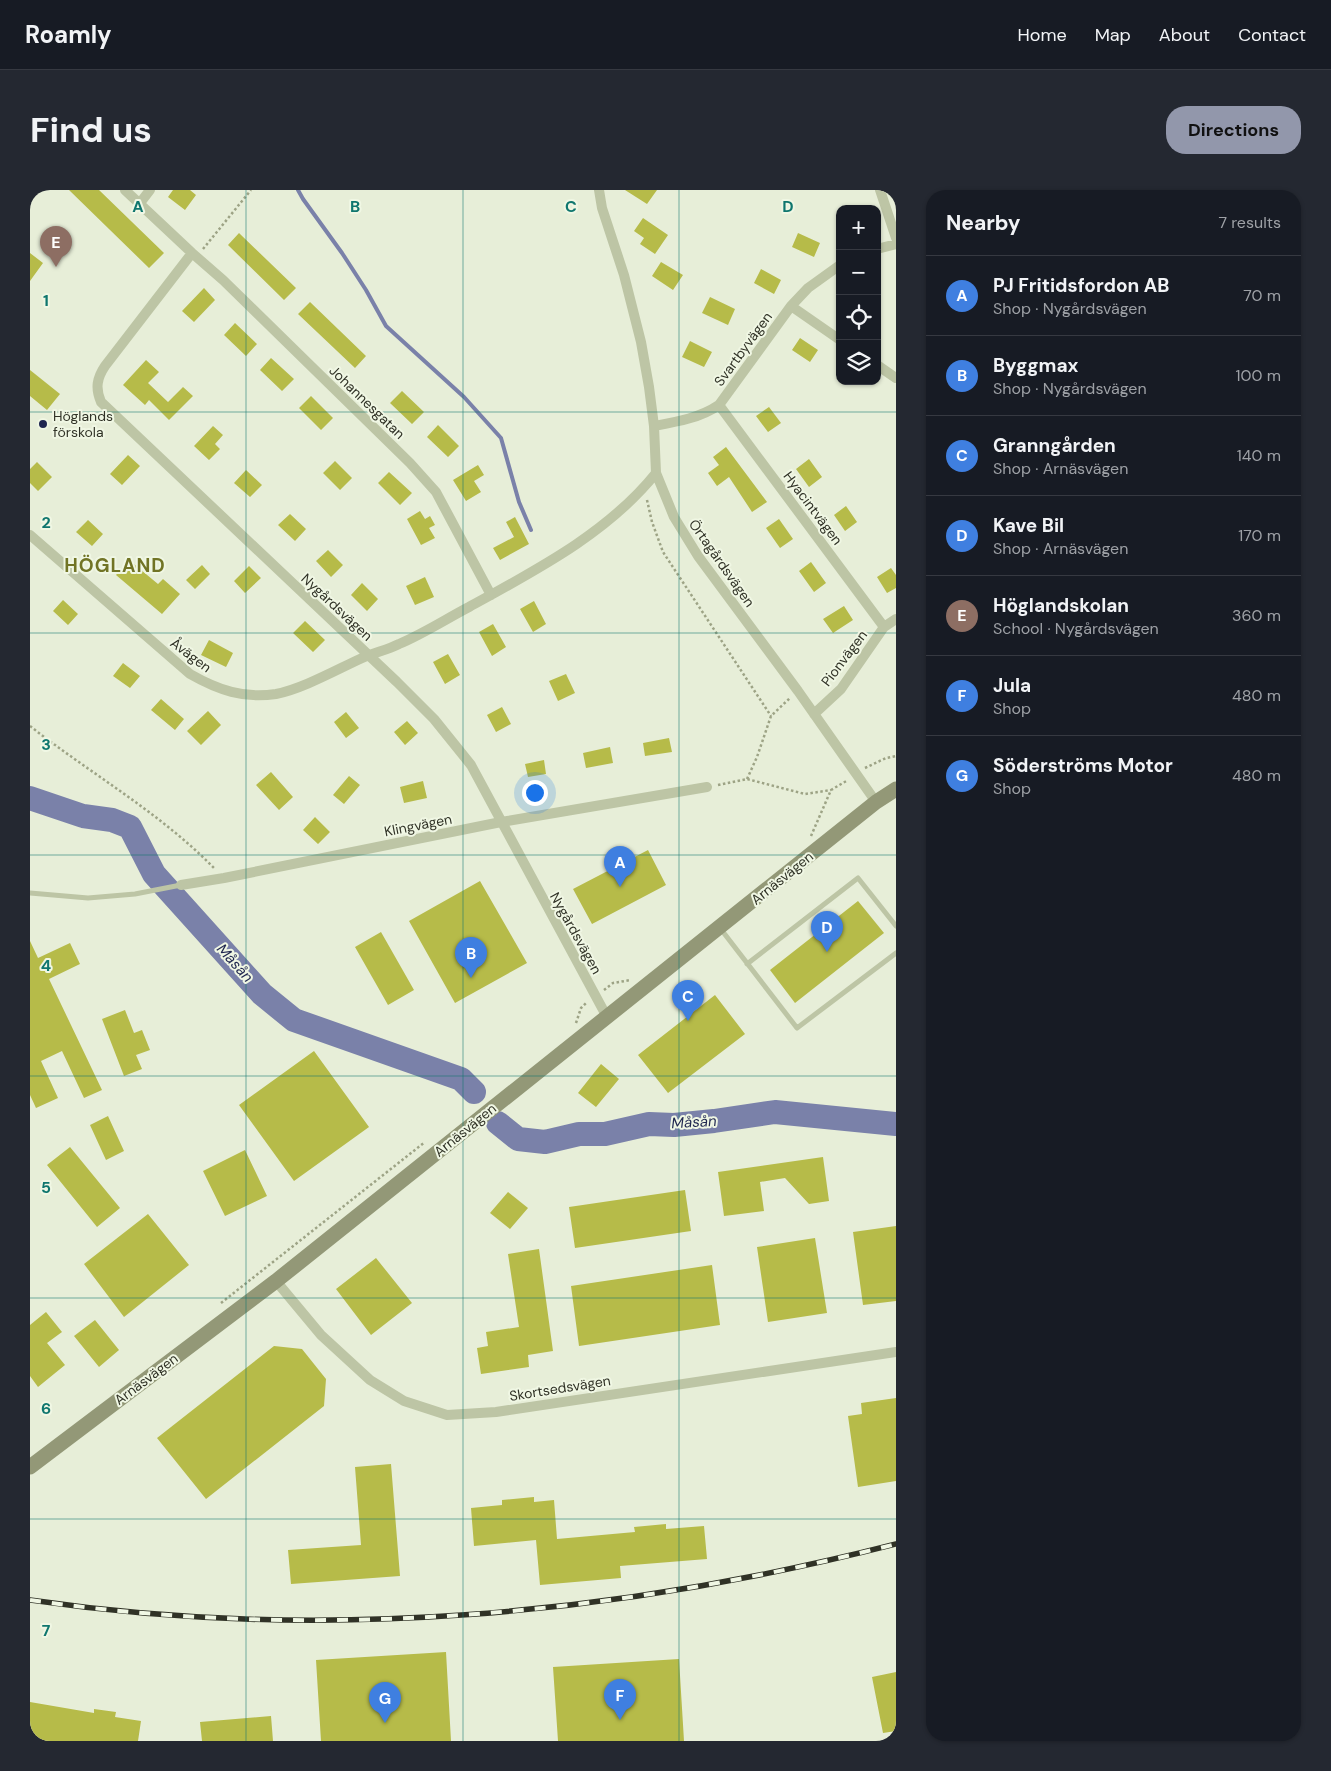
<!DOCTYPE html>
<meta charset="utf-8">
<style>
:root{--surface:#171b24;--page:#242831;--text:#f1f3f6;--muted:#9ea1a6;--line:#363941;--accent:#9297ab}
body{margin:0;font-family:"DM Sans",sans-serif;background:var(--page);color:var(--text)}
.controls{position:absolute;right:15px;top:15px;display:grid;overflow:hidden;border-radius:10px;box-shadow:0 1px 4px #0004}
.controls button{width:45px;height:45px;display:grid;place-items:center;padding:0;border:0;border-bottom:1px solid var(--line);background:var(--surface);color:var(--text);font:25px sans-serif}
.you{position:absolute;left:504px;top:602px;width:18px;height:18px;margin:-12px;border:4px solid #fff;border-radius:50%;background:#1a73e8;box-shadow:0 0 0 8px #1a73e833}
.badge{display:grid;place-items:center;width:32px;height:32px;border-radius:50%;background:var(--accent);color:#fff;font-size:16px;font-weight:700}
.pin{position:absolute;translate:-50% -41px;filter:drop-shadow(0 1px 2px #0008)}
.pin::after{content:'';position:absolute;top:26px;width:18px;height:15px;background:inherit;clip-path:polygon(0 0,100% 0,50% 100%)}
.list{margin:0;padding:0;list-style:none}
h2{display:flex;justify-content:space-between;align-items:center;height:65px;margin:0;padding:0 20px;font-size:21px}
h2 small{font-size:16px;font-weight:400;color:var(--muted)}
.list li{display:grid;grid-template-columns:32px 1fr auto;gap:15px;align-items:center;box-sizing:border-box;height:80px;padding:0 20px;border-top:1px solid var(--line)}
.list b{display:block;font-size:19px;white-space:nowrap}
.list p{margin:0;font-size:16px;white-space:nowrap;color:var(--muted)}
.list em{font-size:16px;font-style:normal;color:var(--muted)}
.icon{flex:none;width:28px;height:28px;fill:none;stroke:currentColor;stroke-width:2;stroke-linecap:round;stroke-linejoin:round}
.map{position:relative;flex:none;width:866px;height:1551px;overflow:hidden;border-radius:20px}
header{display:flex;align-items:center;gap:30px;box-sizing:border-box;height:70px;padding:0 25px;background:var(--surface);border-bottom:1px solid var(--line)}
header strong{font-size:24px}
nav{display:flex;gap:28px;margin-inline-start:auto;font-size:18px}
.intro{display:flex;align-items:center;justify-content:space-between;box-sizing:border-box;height:120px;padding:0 30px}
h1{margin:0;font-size:35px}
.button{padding:12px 22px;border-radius:20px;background:var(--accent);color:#111;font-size:18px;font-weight:700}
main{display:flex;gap:30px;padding:0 30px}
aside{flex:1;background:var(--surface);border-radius:20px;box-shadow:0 1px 4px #0004}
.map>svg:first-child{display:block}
</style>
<header>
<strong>Roamly</strong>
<nav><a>Home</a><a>Map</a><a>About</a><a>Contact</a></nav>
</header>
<div class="intro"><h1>Find us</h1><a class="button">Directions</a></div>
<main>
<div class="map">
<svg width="866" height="1551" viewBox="0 0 866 1551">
<rect width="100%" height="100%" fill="#e7eed8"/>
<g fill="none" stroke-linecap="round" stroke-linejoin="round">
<path stroke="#7a81a9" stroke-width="4" d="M268 0 273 9 312 63 336 100 356 136 434 207 471 248 489 312 501 340"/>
<path stroke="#7a81a9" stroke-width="24" d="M0 608 53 626 82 630 100 637 124 684 232 804 264 830 431 889 444 902
M468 933 488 949 515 952 549 944H575L619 934 644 935 684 931 745 922 866 934"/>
</g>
<path fill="#b6bb49" d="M39 0H69L134 63 119 78Z
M143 0H160L166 5 155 20 138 7Z
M595 0H627L617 14Z
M613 28 638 45 625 64 610 54 614 48 604 41Z
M209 43 266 98 254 110 198 55Z
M768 43 790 53 784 67 762 57Z
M0 63 13 73 0 91Z
M631 72 653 85 643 100 622 86Z
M731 79 751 90 744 104 724 93Z
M174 98 185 110 164 132 152 121Z
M680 107 705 119 698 135 672 123Z
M280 112 336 166 325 178 268 124Z
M205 133 227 154 216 166 194 145Z
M770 148 788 160 780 172 762 160Z
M660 151 682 162 674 177 652 167Z
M241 168 264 189 252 201 230 180Z
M116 170 129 182 118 193 138 212 153 197 163 206 139 230 119 210 115 215 93 195Z
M0 180 30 204 17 220 0 206Z
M372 201 394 222 382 234 360 213Z
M281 206 303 228 291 240 269 218Z
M739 217 751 233 738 242 726 226Z
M408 235 429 256 418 267 397 247Z
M183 236 193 245 185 254 190 259 179 270 164 256Z
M696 257 737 312 722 322 699 287 687 296 678 283 689 275 683 267Z
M98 265 110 276 92 295 80 284Z
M779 269 792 287 779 297 766 279Z
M305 271 322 288 310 300 293 283Z
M7 272 22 287 8 301 0 293V279Z
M448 275 454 285 444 291 451 302 436 311 423 290Z
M216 280 232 295 220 307 204 293Z
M359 282 382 303 370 315 348 293Z
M816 316 827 332 815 341 804 325Z
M390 321 395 329 400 326 405 335 399 338 405 348 391 355 377 329Z
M260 324 276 339 265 351 248 335Z
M485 327 499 354 470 370 463 358 484 347 476 332Z
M749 329 763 349 750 358 736 338Z
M58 330 73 344 62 356 46 342Z
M298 360 313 375 301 387 286 371Z
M99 370 128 394 133 389 150 404 132 424 86 385Z
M781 372 796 393 784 402 769 381Z
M172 375 180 384 165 399 156 390Z
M219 376 231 388 215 403 204 391Z
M861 378 866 385V398L857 403 847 387Z
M395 387 404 407 385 415 376 396Z
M332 393 348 409 337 421 321 405Z
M33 410 48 424 38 435 23 421Z
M504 411 516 434 503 442 490 419Z
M814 416 823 430 803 443 793 429Z
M275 431 295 450 283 462 263 443Z
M463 434 476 457 462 466 449 442Z
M179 450 203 463 196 477 171 465Z
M418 464 430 485 415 494 403 472Z
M93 473 110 486 100 498 83 486Z
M536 484 545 503 528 511 519 491Z
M131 509 154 529 145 540 121 520Z
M472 517 481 534 466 542 457 525Z
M178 521 191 535 171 555 157 541Z
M316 522 329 538 316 548 304 532Z
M377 531 388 543 375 555 364 542Z
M639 548 642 562 615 566 613 553Z
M580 557 583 573 556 578 553 563Z
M514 570 516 584 498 587 495 574Z
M241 582 263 607 249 620 226 595Z
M319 586 330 595 314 614 303 605Z
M393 591 397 608 374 613 370 597Z
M285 627 300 642 288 654 273 640Z
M618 660 636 695 562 734 543 699Z
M450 691 497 773 425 813 379 731Z
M828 711 854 743 765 813 740 780Z
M351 742 384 800 358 815 325 757Z
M0 751 8 768 40 753 50 774 19 789 72 900 54 908 32 861 11 871 28 908 6 918 0 905Z
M685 805 715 844 638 903 608 865Z
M95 820 104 843 112 840 120 860 106 865 112 879 94 886 72 829Z
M284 861 339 937 264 991 209 915Z
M571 874 589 889 566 917 548 903Z
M78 926 94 961 76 970 60 935Z
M40 957 90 1018 67 1037 17 975Z
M215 960 237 1006 195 1026 173 981Z
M793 967 799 1011 779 1014 755 988 730 992 734 1021 694 1026 688 982Z
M655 1000 661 1041 545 1058 539 1017Z
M478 1002 498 1018 480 1039 460 1023Z
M118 1024 159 1075 94 1127 54 1074Z
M866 1036V1111L833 1115 823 1042Z
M785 1048 797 1123 738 1132 727 1057Z
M509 1059 523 1161 498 1165 499 1177 451 1184 447 1158 458 1156 456 1142 489 1137 478 1064Z
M346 1068 382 1113 341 1145 306 1099Z
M682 1075 690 1135 549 1156 541 1096Z
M16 1122 32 1142 17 1153 35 1175 8 1197 0 1186V1135Z
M65 1130 89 1160 69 1177 44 1146Z
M244 1156 272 1159 296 1189 294 1216 176 1309 127 1248Z
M866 1208V1291L828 1297 818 1226 832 1224 831 1213Z
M361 1274 370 1386 261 1394 258 1360 331 1355 325 1277Z
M504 1307V1312L524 1310 527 1349 605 1342 604 1337 636 1334V1339L674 1336 677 1369 590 1376 591 1388 510 1395 506 1350 444 1356 441 1318 472 1315V1310Z
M416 1462 421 1551H291L286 1470Z
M649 1469 654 1551H528L523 1477Z
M866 1482V1541L853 1543 842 1487Z
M0 1512 64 1523V1519L86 1522 85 1527 111 1531 108 1551H0Z
M241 1526 243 1551H172L170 1532Z"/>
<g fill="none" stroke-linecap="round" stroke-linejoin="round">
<path stroke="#9da385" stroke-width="2.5" stroke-dasharray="2.5 2.5" stroke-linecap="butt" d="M173 59 221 0
M617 310 622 332 633 362 741 526
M0 536C61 584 129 622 184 678
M835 578 856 568 866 566
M717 589 727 567 741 526 760 508
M688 595 717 589 775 604 801 600
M781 646 801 600 818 590
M574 800 583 793 601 790
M546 833 551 818 557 812
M191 1113 395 952"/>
<path stroke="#bdc5a5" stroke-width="5" d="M0 703 58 708 105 704 151 695
M690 738 767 838 866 763
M717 774 828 688 866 736"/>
<path stroke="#bdc5a5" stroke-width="10" d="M95 0 162 63 193 90 380 273 406 302 461 405
M569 0 572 18 594 85 611 152 619 197 624 236 626 283 644 327 668 366 768 501 846 612
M850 0 866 48
M110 13 120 0
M847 59 866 54
M162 63 75 176C67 188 65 198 71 212L367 492 404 529 441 575 577 827
M761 116 810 150
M847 175 866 188
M689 215 854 437
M624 236C646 232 670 228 689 215L761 116 778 98 810 75
M0 345 160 484C188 500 214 509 246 504 272 499 306 480 330 469 343 463 357 460 369 454 393 444 416 429 439 417 506 380 578 343 626 283
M784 524 811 499 854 437 866 429
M151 695 194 688 471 632 677 597
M246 1091 291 1145 340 1190 374 1211 417 1225 466 1222 866 1162"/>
<path stroke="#939877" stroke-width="15" d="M0 1277 246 1091 846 612 866 599"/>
<defs>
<path id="rail" d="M0 1410C288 1452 584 1426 866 1354"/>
</defs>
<use href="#rail" stroke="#303226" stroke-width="5.5"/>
<use href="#rail" stroke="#f0f7e4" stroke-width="4" stroke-dasharray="11" stroke-linecap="butt"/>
</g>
<path fill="none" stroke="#0f766e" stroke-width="1" stroke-opacity="0.55" d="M216 0V1551M433 0V1551M649 0V1551M0 222H866M0 443H866M0 665H866M0 886H866M0 1108H866M0 1329H866"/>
<circle fill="#1f264f" stroke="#f0f7e4" stroke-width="2" cx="13" cy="234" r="5"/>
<g text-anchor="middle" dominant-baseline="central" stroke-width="4" stroke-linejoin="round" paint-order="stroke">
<g font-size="14" fill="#303226" stroke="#f0f7e4">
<text transform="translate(713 159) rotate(-54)">Svartbyvägen</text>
<text transform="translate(337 212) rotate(44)">Johannesgatan</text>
<text transform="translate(783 318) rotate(53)">Hyacintvägen</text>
<text transform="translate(692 373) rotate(55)">Örtagårdsvägen</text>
<text transform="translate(307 417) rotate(43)">Nygårdsvägen</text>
<text transform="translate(161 465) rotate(37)">Åvägen</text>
<text transform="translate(814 468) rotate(-53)">Pionvägen</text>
<text transform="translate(388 635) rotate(-11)">Klingvägen</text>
<text transform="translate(752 688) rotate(-39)">Arnäsvägen</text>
<text transform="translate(546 743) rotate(61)">Nygårdsvägen</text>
<text transform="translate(435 940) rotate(-39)">Arnäsvägen</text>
<text transform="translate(116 1189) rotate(-37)">Arnäsvägen</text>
<text transform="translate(530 1198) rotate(-9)">Skortsedsvägen</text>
</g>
<g font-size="14" fill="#303226" stroke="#f0f7e4" text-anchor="start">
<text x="23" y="226">Höglands<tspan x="23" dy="16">förskola</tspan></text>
</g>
<g font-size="15" font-style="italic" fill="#1f264f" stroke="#f0f7e4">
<text transform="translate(205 773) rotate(48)">Måsån</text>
<text transform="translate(664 932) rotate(-3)">Måsån</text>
</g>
<g font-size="19" font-weight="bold" letter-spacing="1" fill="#717425" stroke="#f0f7e4">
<text x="85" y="375">HÖGLAND</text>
</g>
</g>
<g font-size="16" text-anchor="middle" font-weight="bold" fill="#0f766e" stroke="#f0f7e4" stroke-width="4" stroke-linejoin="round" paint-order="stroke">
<text x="108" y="22">A</text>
<text x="325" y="22">B</text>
<text x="541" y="22">C</text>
<text x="758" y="22">D</text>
<text x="16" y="116">1</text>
<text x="16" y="338">2</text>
<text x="16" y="560">3</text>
<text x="16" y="781">4</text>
<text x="16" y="1003">5</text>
<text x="16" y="1224">6</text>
<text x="16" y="1446">7</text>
</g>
</svg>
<div class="controls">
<button>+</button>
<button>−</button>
<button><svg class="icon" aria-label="locate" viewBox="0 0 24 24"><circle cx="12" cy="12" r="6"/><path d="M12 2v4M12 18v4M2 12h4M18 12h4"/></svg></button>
<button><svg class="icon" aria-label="layers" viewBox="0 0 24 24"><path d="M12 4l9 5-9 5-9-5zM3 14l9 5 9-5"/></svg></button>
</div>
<div class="you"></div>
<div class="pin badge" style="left:590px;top:697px;background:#3f7fe0">A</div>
<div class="pin badge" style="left:441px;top:788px;background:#3f7fe0">B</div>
<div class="pin badge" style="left:658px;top:831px;background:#3f7fe0">C</div>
<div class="pin badge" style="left:797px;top:762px;background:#3f7fe0">D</div>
<div class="pin badge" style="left:26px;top:77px;background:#8d6e63">E</div>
<div class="pin badge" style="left:590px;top:1530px;background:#3f7fe0">F</div>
<div class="pin badge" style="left:355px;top:1533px;background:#3f7fe0">G</div>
</div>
<aside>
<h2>Nearby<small>7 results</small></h2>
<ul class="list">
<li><span class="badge" style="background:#3f7fe0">A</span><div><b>PJ Fritidsfordon AB</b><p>Shop · Nygårdsvägen</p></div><em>70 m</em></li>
<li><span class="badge" style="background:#3f7fe0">B</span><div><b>Byggmax</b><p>Shop · Nygårdsvägen</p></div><em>100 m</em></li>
<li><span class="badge" style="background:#3f7fe0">C</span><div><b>Granngården</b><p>Shop · Arnäsvägen</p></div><em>140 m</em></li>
<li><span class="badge" style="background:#3f7fe0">D</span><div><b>Kave Bil</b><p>Shop · Arnäsvägen</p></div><em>170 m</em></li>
<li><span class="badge" style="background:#8d6e63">E</span><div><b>Höglandskolan</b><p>School · Nygårdsvägen</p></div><em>360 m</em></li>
<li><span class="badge" style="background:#3f7fe0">F</span><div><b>Jula</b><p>Shop</p></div><em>480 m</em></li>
<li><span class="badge" style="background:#3f7fe0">G</span><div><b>Söderströms Motor</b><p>Shop</p></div><em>480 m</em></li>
</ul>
</aside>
</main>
